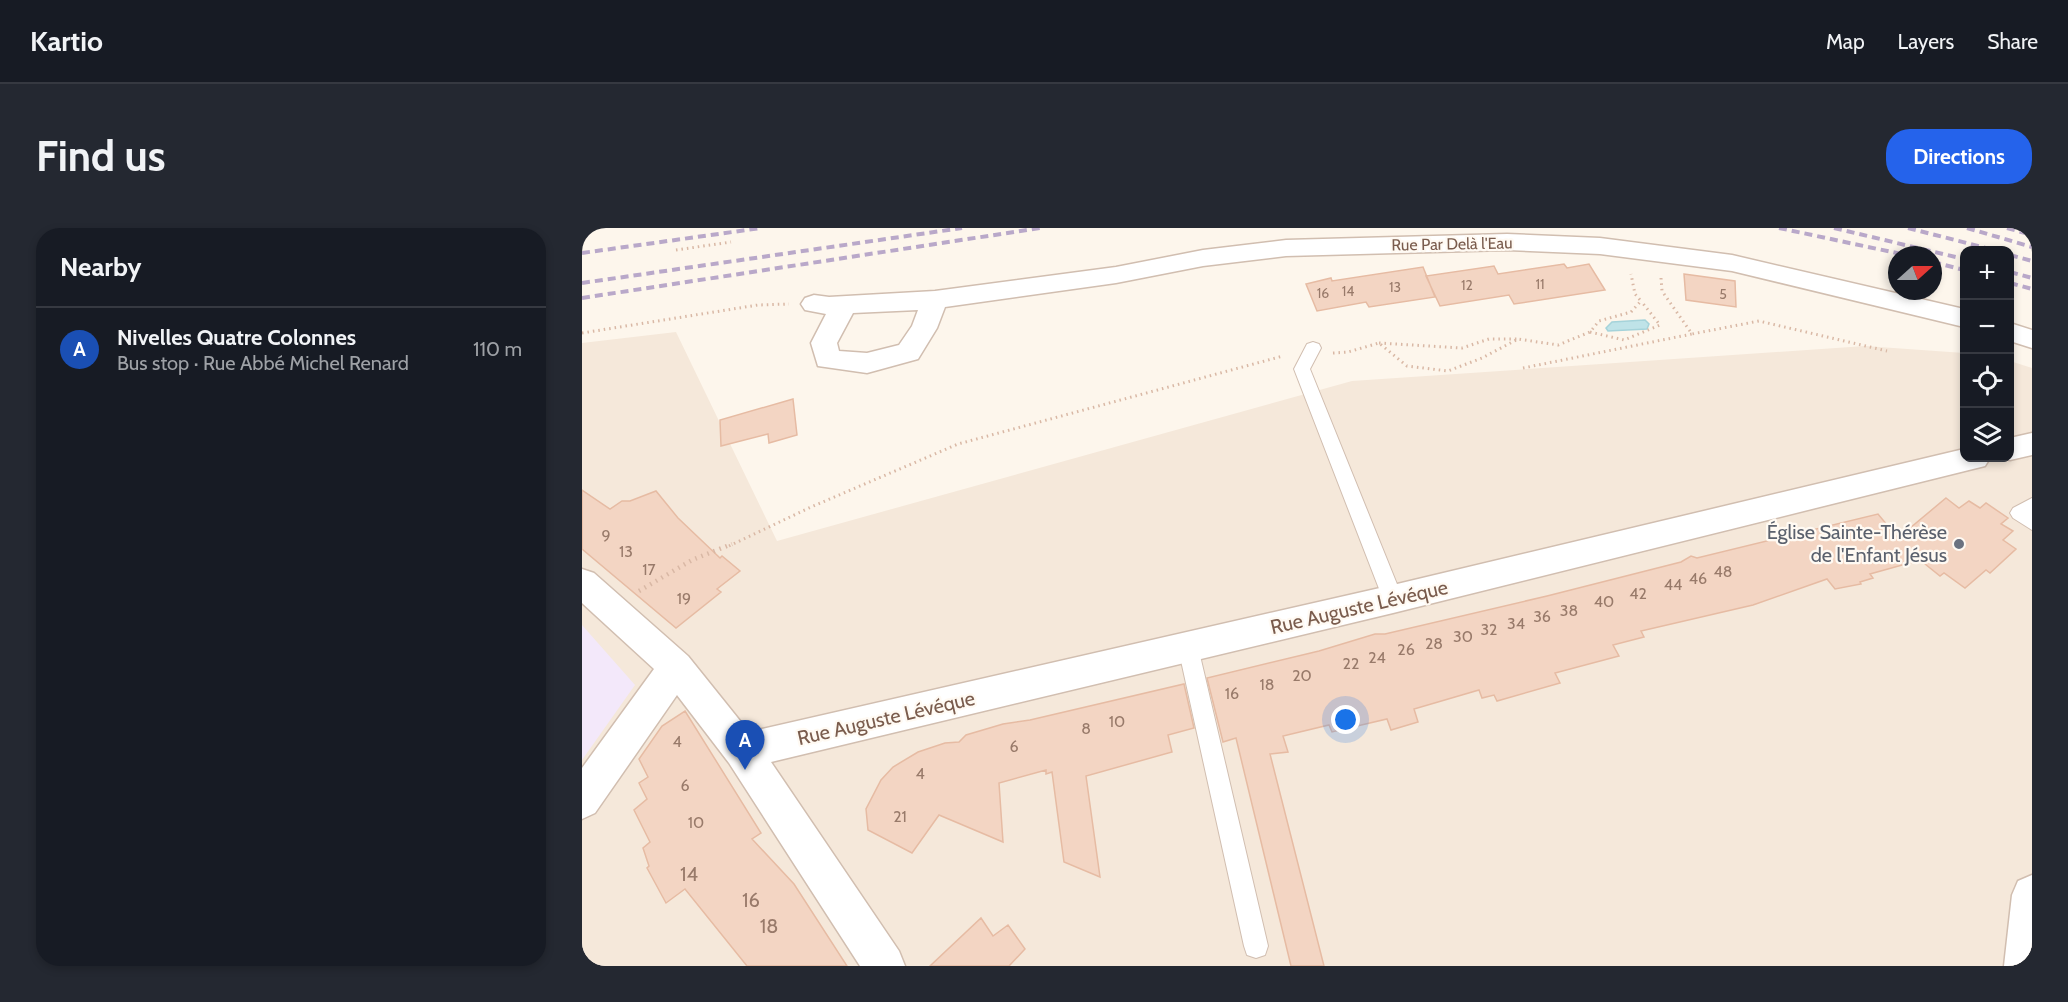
<!DOCTYPE html>
<meta charset="utf-8">
<style>
:root{--surface:#171b24;--page:#242831;--text:#f1f3f6;--muted:#9ea1a6;--line:#363941;--accent:#2563eb}
body{margin:0;font-family:Cabin,sans-serif;background:var(--page);color:var(--text)}
.controls{position:absolute;right:18px;top:18px;display:grid;overflow:hidden;border-radius:12px;box-shadow:0 3px 9px #0003}
.controls button{width:54px;height:54px;display:grid;place-items:center;padding:0;border:0;border-bottom:2px solid var(--line);background:var(--surface);color:var(--text);font:30px sans-serif}
.compass{position:absolute;left:1306px;top:18px;width:54px;height:54px;border-radius:50%;background:var(--surface);box-shadow:0 3px 9px #0003;rotate:69deg}
.you{position:absolute;left:764px;top:492px;width:21px;height:21px;margin:-15px;border:4px solid #fff;border-radius:50%;background:#1a73e8;box-shadow:0 0 0 9px #1a73e833}
.badge{display:grid;place-items:center;width:39px;height:39px;border-radius:50%;background:var(--accent);color:#fff;font-size:20px;font-weight:700}
.pin{position:absolute;translate:-50% -50px;filter:drop-shadow(0 2px 3px #0008)}
.pin::after{content:'';position:absolute;top:32px;width:21px;height:18px;background:inherit;clip-path:polygon(0 0,100% 0,50% 100%)}
.list{margin:0;padding:0;list-style:none}
h2{display:flex;justify-content:space-between;align-items:center;height:78px;margin:0;padding:0 24px;font-size:26px}
h2 small{font-size:20px;font-weight:400;color:var(--muted)}
.list li{display:grid;grid-template-columns:39px 1fr auto;gap:18px;align-items:center;box-sizing:border-box;height:84px;padding:0 24px;border-top:2px solid var(--line)}
.list b{display:block;font-size:22px;white-space:nowrap}
.list p{margin:0;font-size:20px;white-space:nowrap;color:var(--muted)}
.list em{font-size:20px;font-style:normal;color:var(--muted)}
.icon{flex:none;width:33px;height:33px;fill:none;stroke:currentColor;stroke-width:2;stroke-linecap:round;stroke-linejoin:round}
.map{position:relative;flex:none;width:1450px;height:738px;overflow:hidden;border-radius:24px}
header{display:flex;align-items:center;gap:36px;box-sizing:border-box;height:84px;padding:0 30px;background:var(--surface);border-bottom:2px solid var(--line)}
header strong{font-size:28px}
nav{display:flex;gap:33px;margin-inline-start:auto;font-size:21px}
.intro{display:flex;align-items:center;justify-content:space-between;box-sizing:border-box;height:144px;padding:0 36px}
h1{margin:0;font-size:42px}
.button{padding:15px 27px;border-radius:24px;background:var(--accent);color:#fff;font-size:21px;font-weight:700}
main{display:flex;gap:36px;padding:0 36px}
aside{flex:1;background:var(--surface);border-radius:24px;box-shadow:0 3px 9px #0003}
.map>svg:first-child{display:block}
</style>
<header>
<strong>Kartio</strong>
<nav><a>Map</a><a>Layers</a><a>Share</a></nav>
</header>
<div class="intro"><h1>Find us</h1><a class="button">Directions</a></div>
<main>
<aside>
<h2>Nearby<small></small></h2>
<ul class="list">
<li><span class="badge" style="background:#1a4fb4">A</span><div><b>Nivelles Quatre Colonnes</b><p>Bus stop · Rue Abbé Michel Renard</p></div><em>110 m</em></li>
</ul>
</aside>
<div class="map">
<svg width="1450" height="738" viewBox="0 0 1450 738">
<rect width="100%" height="100%" fill="#fdf6ec"/>
<path fill="#f5e8da" d="M94 104 195 313 770 153 1283 118 1382 125V230H1428V133L1450 140V738H0V115Z"/>
<path fill="#f3e8fa" d="M0 397 53 457 0 532Z"/>
<path fill="#bfe3e8" stroke="#a5d3da" stroke-width="1.5" d="M1063 92 1067 96 1065 101 1026 103 1024 100 1030 94Z"/>
<path fill="#f3d5c3" stroke="#e6bba3" stroke-width="1.5" d="M982 36 985 40 1007 36 1023 62 932 76 927 67 858 78 844 48 912 38 916 46Z
M841 39 853 69 787 79 784 74 735 83 724 56 749 50 750 53Z
M1102 46 1153 53 1154 79 1104 72Z
M211 171 215 207 187 215 186 206 139 218 138 192Z
M0 262 28 281 40 273H48L74 263 96 290 138 330 140 328 158 343 135 361 139 364 94 400 0 321Z
M1364 270 1377 280 1387 273 1398 280 1404 275 1426 290 1419 296 1431 303 1421 312 1434 321 1408 345 1404 342 1383 360 1362 345 1358 348 1338 332 1288 346 1291 350 1278 354 1279 356 1253 361 1245 351 1171 377 1059 403 1062 409 1031 417 1037 428 973 445 978 455 915 473 912 467 900 470 897 462 832 481 836 494 809 502 805 491 750 504 747 497 701 508 706 524 688 526 742 738H709L654 510 641 514 625 450 737 423 793 406H803L965 368 1099 334 1109 328 1115 330 1296 286 1316 310Z
M602 456 612 500 586 507 590 524 504 548 518 649 482 634 470 544 464 546V542L417 555 421 614 357 587 330 625 286 602 284 581 299 552 311 539 336 524 363 515 377 514 384 507 421 496 448 492Z
M103 483 179 605 170 611 212 656 265 738H165L103 661 84 675 65 640 67 638 61 620 68 614 52 582 65 571 57 555 66 549 57 531 80 498Z
M399 690 411 708 426 697 443 721 427 738H348Z"/>
<g fill="none" stroke-linecap="round" stroke-linejoin="round">
<defs>
<path id="lane" d="M731 114 737 116 739 120 728 141 821 371 818 377 811 379 804 377 801 371 712 141 725 116Z
M1450 270V302L1431 290 1428 285 1431 280Z
M606 410 613 413 616 419 686 718 683 727 674 730 665 727 662 718 596 419 599 413Z"/>
<path id="street" d="M925 6 1018 10 1150 27 1382 81V99L1150 43 1018 26 925 22 704 28 621 38 534 55 363 79 355 100 336 131 285 145 236 138 229 115 244 86 223 82 219 76 223 70 232 67 247 69 353 63 534 39 621 22 704 12ZM336 82 330 98 317 117 285 125 257 123 255 115 271 85Z
M1428 95 1450 102V120L1428 113Z
M1450 205V227L1428 232 1419 230H1428V210Z
M1382 221V230H1408L1403 238 811 385 189 534 317 723 323 738H278L147 535 95 467 13 585 0 591V540L72 441 0 375V341L12 345 106 428 167 504 811 357Z
M1450 647V738H1422L1430 667 1436 653Z"/>
</defs>
<use href="#lane" stroke="#d1beb0" stroke-width="2"/>
<use href="#street" stroke="#d1beb0" stroke-width="3"/>
<path stroke="#d9b8a5" stroke-width="3" stroke-dasharray="1.5 4" stroke-linecap="butt" d="M94 22 149 14
M1079 50 1080 63 1110 106 1177 93 1305 123
M1008 104 1042 112 1078 97 1059 73
M0 105 176 77 207 76
M797 115 880 120 907 111H935
M751 125 766 124 797 115 825 138 866 143 900 130 936 111 976 117 1008 104 1017 93 1049 84 1059 73 1053 66 1049 46
M941 140 1110 106
M147 318 229 279 376 216 701 128"/>
<path stroke="#d9b8a5" stroke-width="4.5" stroke-dasharray="1.5 5" stroke-linecap="butt" d="M57 363 110 332 150 316"/>
<use href="#lane" fill="#fff" fill-rule="evenodd"/>
<use href="#street" fill="#fff" fill-rule="evenodd"/>
<path stroke="#b9a8c9" stroke-width="4" stroke-dasharray="8 5" stroke-linecap="butt" d="M1197 0 1324 27
M1252 0 1382 31
M1326 0 1412 22
M1385 0 1450 19
M1425 0 1450 7
M0 25 179 0
M1428 27 1450 33
M1351 34 1382 42
M1428 44 1450 50
M0 55 380 0
M1428 55 1450 61
M0 70 458 0"/>
</g>
<circle fill="#6b7280" stroke="#fffaf3" stroke-width="2" cx="1377" cy="316" r="6"/>
<g text-anchor="middle" dominant-baseline="central" stroke-width="4.5" stroke-linejoin="round" paint-order="stroke">
<g font-size="14" fill="#987a6a">
<text x="958" y="56">11</text>
<text x="885" y="57">12</text>
<text x="813" y="59">13</text>
<text x="766" y="63">14</text>
<text x="741" y="65">16</text>
<text x="1141" y="66">5</text>
</g>
<g font-size="16" fill="#7a5c4d" stroke="#fffaf3">
<text transform="translate(870 16) rotate(-1)">Rue Par Delà l'Eau</text>
</g>
<g font-size="16" fill="#987a6a">
<text x="24" y="307">9</text>
<text x="44" y="323">13</text>
<text x="67" y="341">17</text>
<text x="1141" y="343">48</text>
<text x="1116" y="350">46</text>
<text x="1091" y="356">44</text>
<text x="1056" y="365">42</text>
<text x="102" y="370">19</text>
<text x="1022" y="373">40</text>
<text x="987" y="382">38</text>
<text x="960" y="388">36</text>
<text x="934" y="395">34</text>
<text x="907" y="401">32</text>
<text x="881" y="408">30</text>
<text x="852" y="415">28</text>
<text x="824" y="421">26</text>
<text x="795" y="429">24</text>
<text x="769" y="435">22</text>
<text x="720" y="447">20</text>
<text x="685" y="456">18</text>
<text x="650" y="465">16</text>
<text x="535" y="493">10</text>
<text x="504" y="500">8</text>
<text x="95" y="513">4</text>
<text x="432" y="518">6</text>
<text x="338" y="545">4</text>
<text x="103" y="557">6</text>
<text x="318" y="588">21</text>
<text x="114" y="594">10</text>
</g>
<g font-size="20" fill="#5b616d" stroke="#fffaf3" text-anchor="end">
<text x="1365" y="304">Église Sainte-Thérèse<tspan x="1365" dy="23">de l'Enfant Jésus</tspan></text>
</g>
<g font-size="20" fill="#7a5c4d" stroke="#fffaf3">
<text transform="translate(777 379) rotate(-13)">Rue Auguste Lévéque</text>
<text transform="translate(304 490) rotate(-13)">Rue Auguste Lévéque</text>
</g>
<g font-size="20" fill="#987a6a">
<text x="107" y="646">14</text>
<text x="169" y="672">16</text>
<text x="187" y="698">18</text>
</g>
</g>
</svg>
<div class="controls">
<button>+</button>
<button>−</button>
<button><svg class="icon" aria-label="locate" viewBox="0 0 24 24"><circle cx="12" cy="12" r="6"/><path d="M12 2v4M12 18v4M2 12h4M18 12h4"/></svg></button>
<button><svg class="icon" aria-label="layers" viewBox="0 0 24 24"><path d="M12 4l9 5-9 5-9-5zM3 14l9 5 9-5"/></svg></button>
</div>
<svg class="compass" viewBox="-18 -18 36 36"><path d="M0-13l5 13h-10z" fill="#e53935"/><path d="M0 13l5-13h-10z" fill="#9ea1a6"/></svg>
<div class="you"></div>
<div class="pin badge" style="left:163px;top:542px;background:#1a4fb4">A</div>
</div>
</main>
